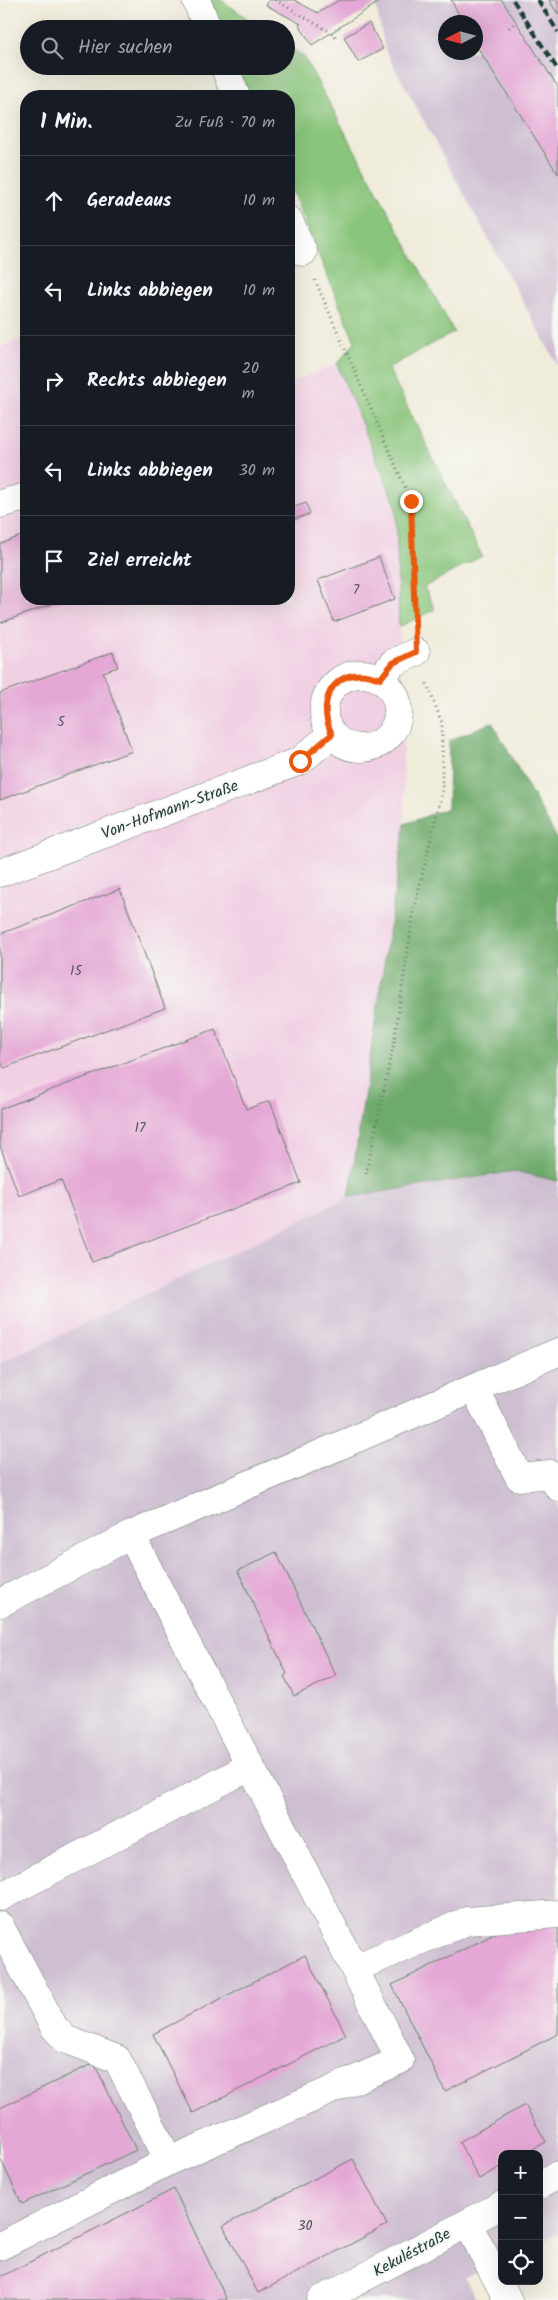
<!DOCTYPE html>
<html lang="de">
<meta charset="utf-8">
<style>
:root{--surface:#171b24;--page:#242831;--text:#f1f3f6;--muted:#9ea1a6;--line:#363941}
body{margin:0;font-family:Kalam,sans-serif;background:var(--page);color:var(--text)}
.controls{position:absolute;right:15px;bottom:15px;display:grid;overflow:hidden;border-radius:10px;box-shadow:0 5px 20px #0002}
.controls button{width:45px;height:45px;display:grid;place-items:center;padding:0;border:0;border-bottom:1px solid var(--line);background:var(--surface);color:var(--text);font:25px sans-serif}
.compass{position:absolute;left:438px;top:15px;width:45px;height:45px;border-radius:50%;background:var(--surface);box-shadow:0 5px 20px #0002;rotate:264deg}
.stop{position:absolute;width:15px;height:15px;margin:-11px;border:4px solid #ea580c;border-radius:50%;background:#fff}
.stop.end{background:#ea580c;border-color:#fff;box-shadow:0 1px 5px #0008}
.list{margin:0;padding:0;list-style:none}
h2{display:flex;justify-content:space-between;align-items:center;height:65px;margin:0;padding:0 20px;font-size:21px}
h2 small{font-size:16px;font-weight:400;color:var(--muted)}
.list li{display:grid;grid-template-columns:32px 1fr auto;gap:15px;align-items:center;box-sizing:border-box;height:90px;padding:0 20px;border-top:1px solid var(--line)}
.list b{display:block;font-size:19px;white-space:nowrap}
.list em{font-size:16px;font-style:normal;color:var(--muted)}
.icon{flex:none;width:28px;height:28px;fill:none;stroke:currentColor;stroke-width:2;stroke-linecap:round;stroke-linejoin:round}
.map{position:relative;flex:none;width:558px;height:2300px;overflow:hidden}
.search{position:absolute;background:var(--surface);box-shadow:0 5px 20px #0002;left:20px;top:20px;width:275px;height:55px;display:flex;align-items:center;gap:12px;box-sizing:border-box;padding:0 18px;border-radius:28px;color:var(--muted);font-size:19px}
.panel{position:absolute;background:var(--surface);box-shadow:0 5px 20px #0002;left:20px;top:90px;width:275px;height:515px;border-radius:20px}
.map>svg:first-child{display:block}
</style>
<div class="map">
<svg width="558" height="2300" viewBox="0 0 558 2300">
<rect width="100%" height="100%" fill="#f6f6f2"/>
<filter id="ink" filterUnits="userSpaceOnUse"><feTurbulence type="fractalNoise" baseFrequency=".02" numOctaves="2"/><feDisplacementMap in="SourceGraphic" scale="10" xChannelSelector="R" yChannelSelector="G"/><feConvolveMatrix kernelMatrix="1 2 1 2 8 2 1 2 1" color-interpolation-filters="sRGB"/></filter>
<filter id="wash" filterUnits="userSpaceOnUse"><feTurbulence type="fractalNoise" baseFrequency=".0096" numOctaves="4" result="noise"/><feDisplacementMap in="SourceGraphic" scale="20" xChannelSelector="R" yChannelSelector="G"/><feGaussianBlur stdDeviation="1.12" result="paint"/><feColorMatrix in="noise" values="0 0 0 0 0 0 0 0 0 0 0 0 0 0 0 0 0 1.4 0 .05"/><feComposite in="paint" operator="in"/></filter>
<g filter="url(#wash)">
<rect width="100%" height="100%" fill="#f0ecda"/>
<path fill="#f1d0e4" d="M26 338V599H289V383L337 364 396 506 405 824 349 1197 0 1364V347Z"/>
<path fill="#cebed1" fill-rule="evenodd" d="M375 0H558V366L385 50ZM446 22H476V52H446Z
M515 1171 558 1181V2234L539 2243V2154H502V2261L465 2278 477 2300H0V1364L349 1197Z"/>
<path fill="#89c57a" stroke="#548157" d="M210 0H221L263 29H221Z
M286 45 304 57 454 332 388 368 482 556 424 587 435 609 399 627 396 506 337 364 355 342 289 184V96H249L236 66H286Z"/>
<path fill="#6eaa6a" stroke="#46744f" d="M492 722 558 840V1181L515 1171 349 1197 405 824 448 808 449 741Z"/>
<g id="blocks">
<path fill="#e5a8d6" d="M269 0H294L318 13 339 0H382L312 45 299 25 301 24 266 5Z
M451 0H502L558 87V174L476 45V22H463Z
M549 0H558V14Z
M369 23 383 49 358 62 344 37Z
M306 503 310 514 289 521V509Z
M26 534V599H66L0 623V544Z
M379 557 395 599 334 622 318 580Z
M113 652 118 667 103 672 132 751 0 800V693Z
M120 889 165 1008 4 1068 0 1059V934Z
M215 1029 246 1109 270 1101 301 1183 92 1262 61 1180 19 1196 0 1146V1109Z
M276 1552 336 1676 294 1696 284 1676 287 1674 238 1571Z
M553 1905 558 1915V2034L445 2091 392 1985Z
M305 1955 346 2035 193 2113 153 2034Z
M94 2063 136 2150 22 2204 0 2158V2108Z
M525 2105 546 2142 524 2154H502V2166L479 2179 459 2142Z
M353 2159 387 2225 258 2293 223 2226Z
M174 2189 227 2300H0V2277Z"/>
</g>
</g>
<g filter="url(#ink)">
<use href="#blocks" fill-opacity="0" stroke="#687a6e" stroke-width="1"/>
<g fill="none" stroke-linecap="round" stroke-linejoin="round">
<defs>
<path id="minor" d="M196 0 208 29
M224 66 236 96
M289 220 303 252
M0 504 26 497
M324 711a37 37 0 1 1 74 0a37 37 0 1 1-74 0Z
M380 679 393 663 416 652
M0 873 300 761 332 734
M474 1388 519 1477 550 1474 558 1487
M131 1535 558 1352
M0 1603 131 1535C220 1710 313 1884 400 2060L169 2161
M0 1897 249 1767
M0 1926 54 2027 65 2039 117 2059 169 2161 0 2246
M355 1968 467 1921 558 1914
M539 2185 558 2175
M468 2224 508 2300
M321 2300 502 2205"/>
</defs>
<use href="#minor" stroke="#687a6e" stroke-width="29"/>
<path stroke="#687a6e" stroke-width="3" stroke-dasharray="1 4" stroke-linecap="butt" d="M275 0 334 34 336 39
M509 28 517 22
M315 280 411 501 415 624
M366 1174 394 1042 414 909 442 792V723L426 681"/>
<use href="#minor" stroke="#fff" stroke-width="28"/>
<path stroke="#1f3d34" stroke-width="4" stroke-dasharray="8 4" stroke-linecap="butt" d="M513 0 558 70
M538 0 558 32"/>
</g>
</g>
<g fill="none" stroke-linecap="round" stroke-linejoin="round" filter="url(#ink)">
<path stroke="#ea580c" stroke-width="6" d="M300 761 332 734C313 696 340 662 380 679L393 663 416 652 411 501"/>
</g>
<g text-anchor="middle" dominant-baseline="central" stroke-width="4" stroke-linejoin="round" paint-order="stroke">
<g font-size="14" fill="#50585c">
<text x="356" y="590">7</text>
<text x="61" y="722">5</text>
<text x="76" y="971">15</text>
<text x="140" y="1128">17</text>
<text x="305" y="2226">30</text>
</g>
<g font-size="16" fill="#1f3d34" stroke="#f6f6f2">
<text transform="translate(170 810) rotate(-20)">Von-Hofmann-Straße</text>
<text transform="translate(412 2253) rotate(-28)">Kekuléstraße</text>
</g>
</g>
</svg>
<div class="controls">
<button>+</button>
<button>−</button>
<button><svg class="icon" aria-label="locate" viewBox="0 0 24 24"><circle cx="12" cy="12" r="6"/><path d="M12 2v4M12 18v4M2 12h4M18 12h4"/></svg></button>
</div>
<svg class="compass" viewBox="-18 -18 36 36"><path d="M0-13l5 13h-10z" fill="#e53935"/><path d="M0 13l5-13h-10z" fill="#9ea1a6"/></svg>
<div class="stop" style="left:300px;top:761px"></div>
<div class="stop end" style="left:411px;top:501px"></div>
<div class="search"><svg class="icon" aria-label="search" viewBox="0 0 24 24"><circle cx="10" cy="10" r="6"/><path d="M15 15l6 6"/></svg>Hier suchen</div>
<section class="panel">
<h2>1 Min.<small>Zu Fuß · 70 m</small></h2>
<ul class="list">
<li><svg class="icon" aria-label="ahead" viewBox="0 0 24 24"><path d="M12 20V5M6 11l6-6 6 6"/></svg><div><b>Geradeaus</b></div><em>10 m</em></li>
<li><svg class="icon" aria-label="left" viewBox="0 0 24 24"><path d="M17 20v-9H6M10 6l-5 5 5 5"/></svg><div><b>Links abbiegen</b></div><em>10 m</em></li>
<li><svg class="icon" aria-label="right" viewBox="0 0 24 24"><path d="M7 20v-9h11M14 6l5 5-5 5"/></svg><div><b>Rechts abbiegen</b></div><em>20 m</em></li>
<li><svg class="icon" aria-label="left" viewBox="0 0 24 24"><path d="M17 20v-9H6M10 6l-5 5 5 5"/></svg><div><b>Links abbiegen</b></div><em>30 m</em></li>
<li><svg class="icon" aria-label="arrive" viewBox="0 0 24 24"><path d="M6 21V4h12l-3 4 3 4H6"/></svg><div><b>Ziel erreicht</b></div></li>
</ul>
</section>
</div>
